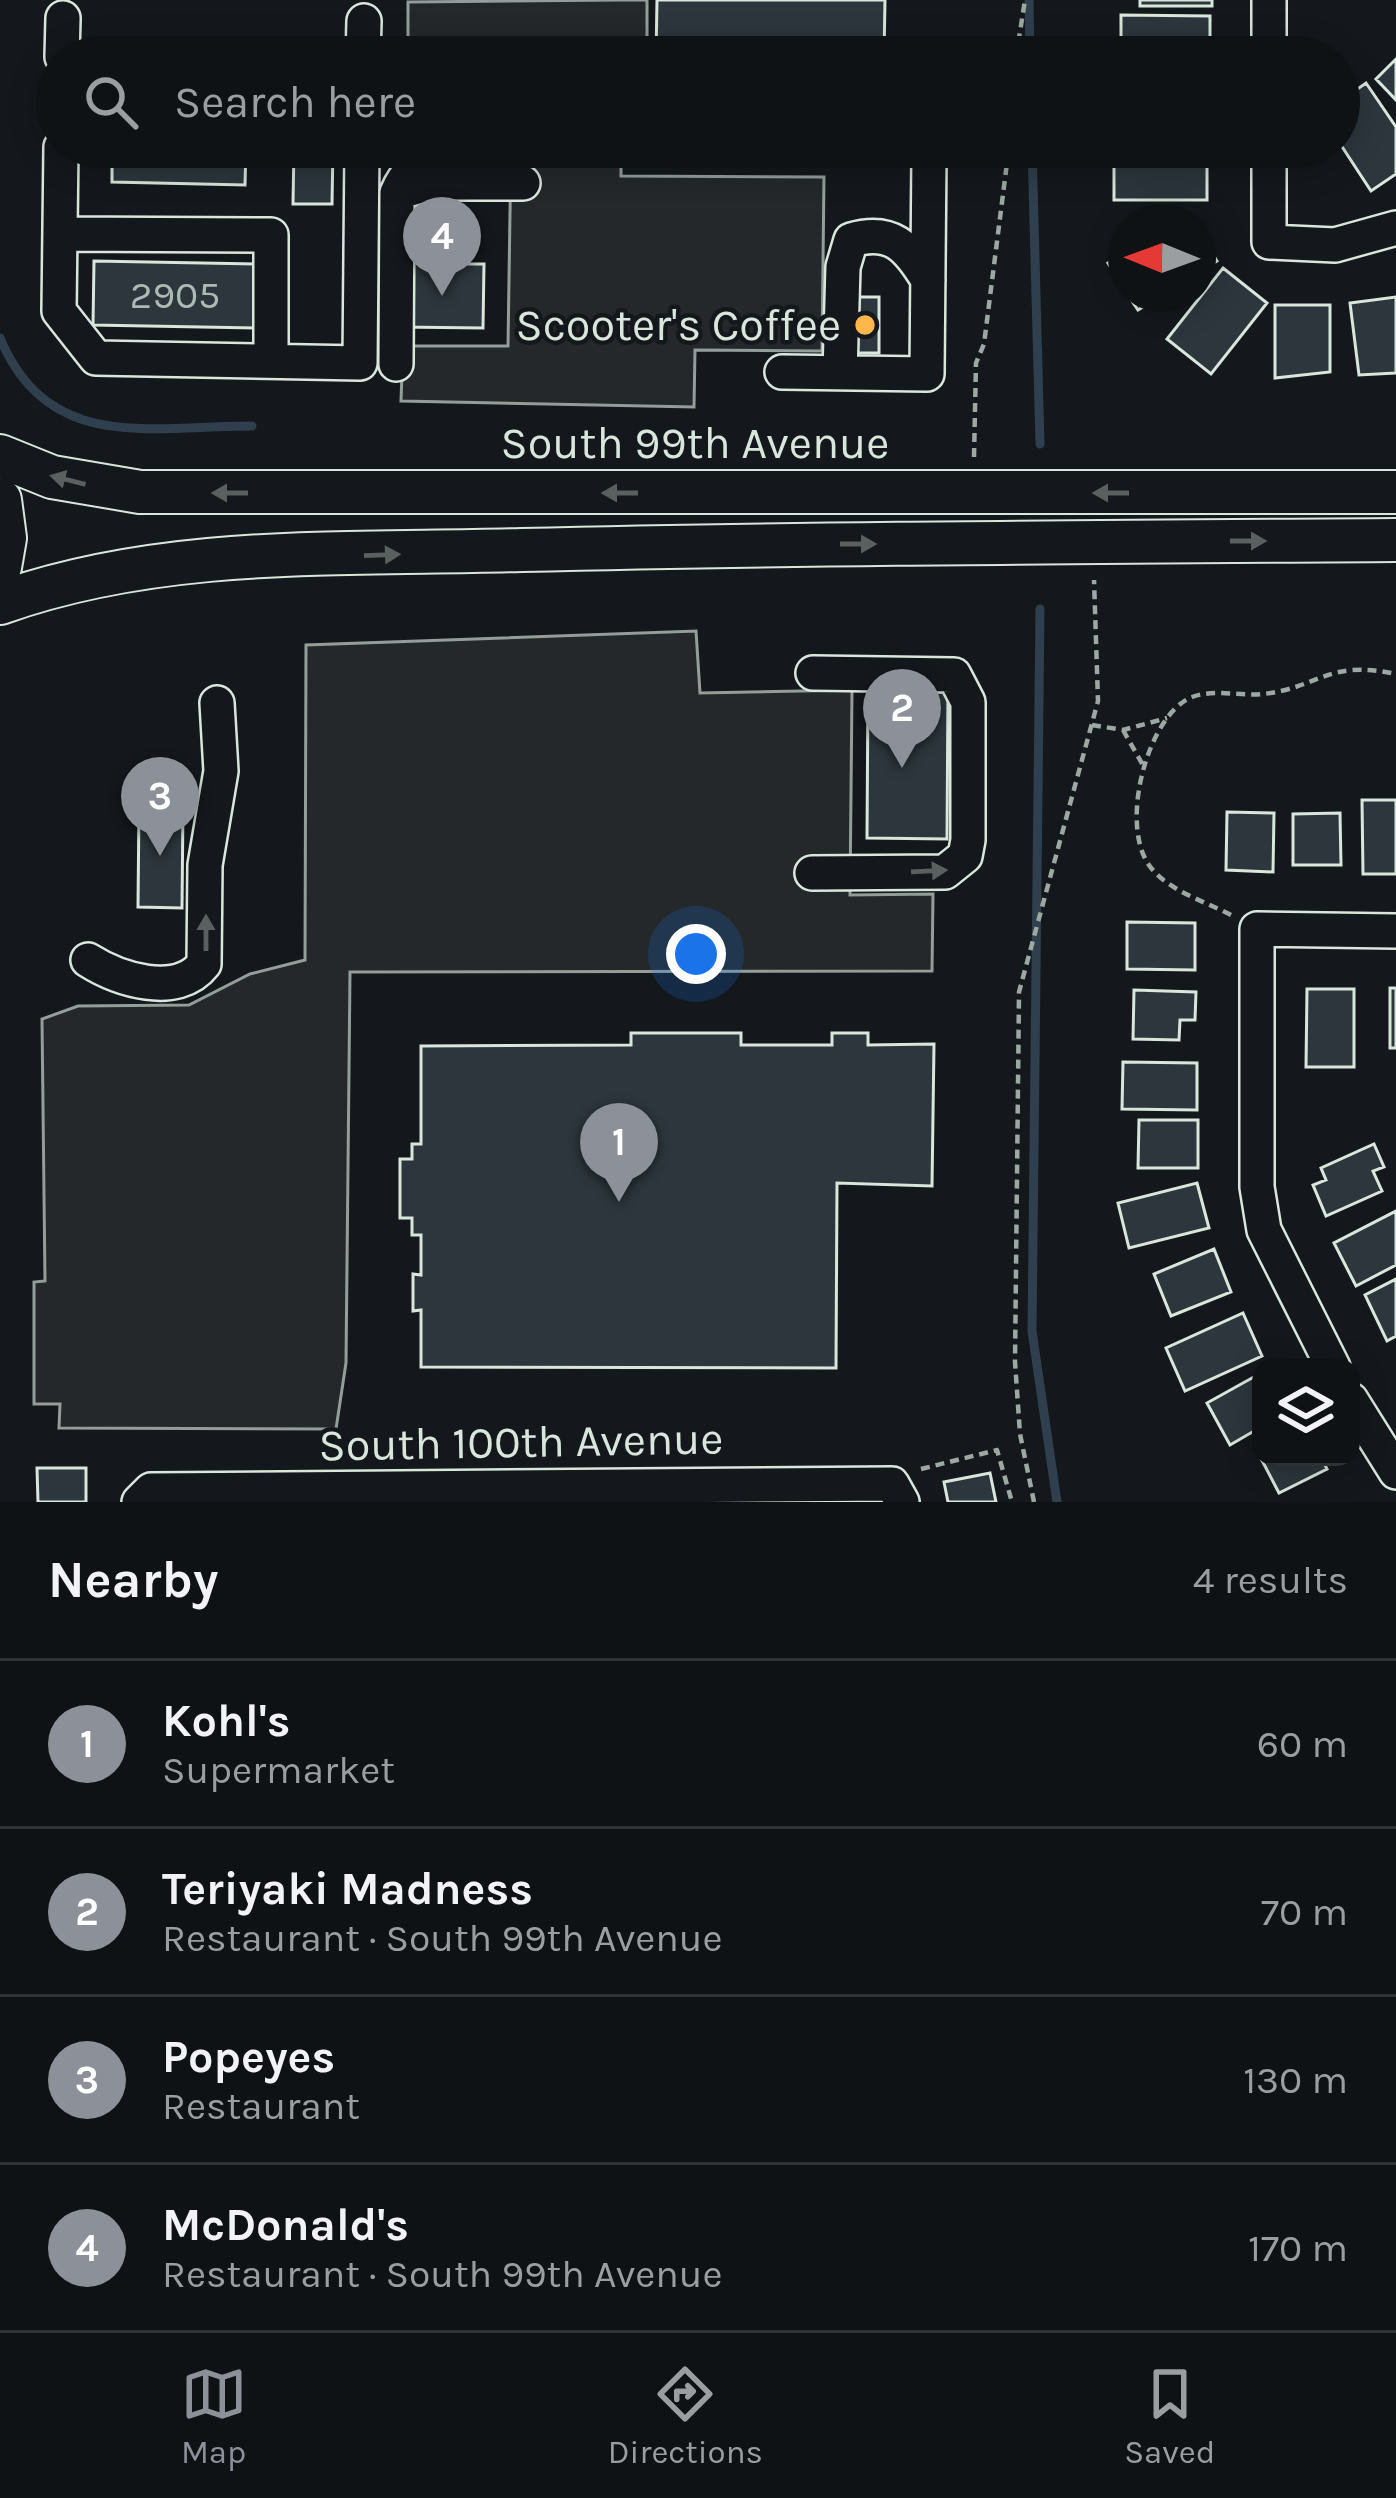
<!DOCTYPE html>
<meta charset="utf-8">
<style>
:root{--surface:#0f1215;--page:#1d2022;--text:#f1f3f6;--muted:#9b9ea0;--line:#2f3234;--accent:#8c9099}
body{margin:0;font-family:Karla,sans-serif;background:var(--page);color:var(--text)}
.controls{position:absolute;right:36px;bottom:36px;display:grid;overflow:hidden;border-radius:24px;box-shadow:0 6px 30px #0003}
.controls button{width:108px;height:108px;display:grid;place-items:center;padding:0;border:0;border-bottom:3px solid var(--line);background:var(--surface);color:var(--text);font:60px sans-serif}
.compass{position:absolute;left:1108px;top:204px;width:108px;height:108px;border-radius:50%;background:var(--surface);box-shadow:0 6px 30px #0003;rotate:271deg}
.you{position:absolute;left:696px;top:954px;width:42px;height:42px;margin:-30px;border:9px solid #fff;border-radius:50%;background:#1a73e8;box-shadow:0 0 0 18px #1a73e833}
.badge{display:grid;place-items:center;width:78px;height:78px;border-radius:50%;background:var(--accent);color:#fff;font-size:39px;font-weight:700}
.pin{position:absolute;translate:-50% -99px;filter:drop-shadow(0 3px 6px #0008)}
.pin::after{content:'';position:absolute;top:63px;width:42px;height:36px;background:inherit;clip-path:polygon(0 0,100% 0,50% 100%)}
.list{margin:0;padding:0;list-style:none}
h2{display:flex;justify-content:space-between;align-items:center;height:156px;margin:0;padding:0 48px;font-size:51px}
h2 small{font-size:39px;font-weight:400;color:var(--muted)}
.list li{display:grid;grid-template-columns:78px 1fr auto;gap:36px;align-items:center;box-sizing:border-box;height:168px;padding:0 48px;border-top:3px solid var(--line)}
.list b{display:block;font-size:45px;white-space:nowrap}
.list p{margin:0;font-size:39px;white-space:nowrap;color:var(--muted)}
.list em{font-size:39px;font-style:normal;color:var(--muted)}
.icon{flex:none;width:66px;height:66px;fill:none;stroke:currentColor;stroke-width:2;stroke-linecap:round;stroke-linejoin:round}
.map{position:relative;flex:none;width:1396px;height:1502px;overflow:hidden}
.search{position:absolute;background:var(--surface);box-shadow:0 6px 30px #0003;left:36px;right:36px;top:36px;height:132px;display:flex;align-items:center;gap:30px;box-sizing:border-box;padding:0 42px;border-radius:66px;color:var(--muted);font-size:45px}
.sheet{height:828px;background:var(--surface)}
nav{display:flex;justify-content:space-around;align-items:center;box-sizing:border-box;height:168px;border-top:3px solid var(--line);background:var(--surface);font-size:33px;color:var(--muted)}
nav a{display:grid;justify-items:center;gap:6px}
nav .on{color:var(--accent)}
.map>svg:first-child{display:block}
</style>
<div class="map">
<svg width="1396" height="1502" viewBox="0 0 1396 1502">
<rect width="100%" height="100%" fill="#14181c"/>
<path fill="#24282b" stroke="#939e99" stroke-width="3" d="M621 0H647V57H408V2Z
M511 147H621V176L824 177 822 351 695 350 694 407 401 401 403 346H508Z
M696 631 700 693 852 690 850 895 933 894 932 971 350 972 346 1363 336 1429 59 1428 60 1404H34V1282L45 1281 42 1019 78 1006 189 1005 250 974 305 960 306 645Z"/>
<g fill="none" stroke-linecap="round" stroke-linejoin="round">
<path stroke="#2f3f4d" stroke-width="9" d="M1029 0 1030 57
M1032 147 1040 444
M0 338C48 453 149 426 252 426
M1040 609 1032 1331 1057 1502"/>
</g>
<path fill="#2c363c" stroke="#d8e6dc" stroke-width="3" d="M657 0H885L884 57H656Z
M1140 0H1212V6H1140Z
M1121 15 1210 16V57H1121Z
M1396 59V100L1376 79Z
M1366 83 1396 127V174L1371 191 1339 142V102Z
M112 147H246L245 185 112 182Z
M294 147H333L332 204H293Z
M1114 147H1207V200H1114Z
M402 211 462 212V264H484L483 328 400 327Z
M1198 231 1217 261 1198 273Z
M1126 252V292L1108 263Z
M94 261 258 264 257 328 93 325Z
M1223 268 1267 303 1211 374 1167 339Z
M1127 294H1164L1138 310Z
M851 297H879V353H851Z
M1396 297V373L1359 375 1350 303Z
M1275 305H1330V372L1275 378Z
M868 687 948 688 947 839 867 838Z
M1362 800H1396V874H1363Z
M139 805H183L182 908 138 907Z
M1227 812 1274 813 1273 872 1226 870Z
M1340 813 1341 865H1293V814Z
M1127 922 1195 923V970L1127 969Z
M1390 988H1396V1048H1390Z
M1307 989H1354V1067H1306Z
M1134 990 1196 992 1195 1020H1180L1179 1040 1133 1039Z
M631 1033H741V1045H832V1033H868V1045L934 1044 932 1186 837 1183 836 1368 421 1367V1310L413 1311V1274L421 1275V1235H412V1218H400V1159H412V1144H421V1046L631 1045Z
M1123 1062 1197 1063V1110L1122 1109Z
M1139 1120H1198V1168H1138Z
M1374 1144 1384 1167 1373 1171 1382 1191 1326 1216 1313 1185 1326 1180 1321 1168Z
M1197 1183 1209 1228 1129 1248 1118 1203Z
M1396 1211V1265L1356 1286 1334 1243Z
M1214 1249 1231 1292 1171 1316 1154 1274Z
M1396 1279V1336L1387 1341 1365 1295Z
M1243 1313 1262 1356 1185 1391 1166 1348Z
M1261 1373V1427L1230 1445 1207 1403Z
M1261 1447V1457H1321L1327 1469 1279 1493 1256 1449Z
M37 1468H86V1502H38Z
M990 1473 996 1502H948L944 1482Z"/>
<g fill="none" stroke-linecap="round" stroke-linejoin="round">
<defs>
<path id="minor" d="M62 57 63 18
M363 57 364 21
M1269 57V0
M61 147 59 311 96 358 360 363 362 147
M1269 147V242L1335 245 1396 228
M397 193 431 183H523
M60 234 271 235V361
M396 364 397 193C419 140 473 154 523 154
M782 372 927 374 929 155
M840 373 843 267 851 240C892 228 908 247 928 280
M812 873 945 872 965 856 968 840V702L954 675 813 673
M88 960C118 979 177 999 204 964L205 865 221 771 217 703
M1333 1367 1264 1230 1257 1187V929L1396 931
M1351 1400 1396 1472
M139 1502 151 1490 892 1484 902 1502"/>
<path id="major" d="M0 456 52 477 140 492H1396
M0 500 5 538 0 567
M0 603C165 544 349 555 522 550 814 543 1105 542 1396 540"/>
</defs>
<use href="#minor" stroke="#d8e6dc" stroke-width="38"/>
<use href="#major" stroke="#d8e6dc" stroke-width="46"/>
<path stroke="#9da8a2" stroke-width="4.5" stroke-dasharray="9 6" stroke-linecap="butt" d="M1016 57 1025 0
M974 457 976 363 984 344 1009 147
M1092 725 1123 730 1167 718
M1123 730 1144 767
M1231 915C1206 902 1170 891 1152 869 1119 831 1144 729 1183 702 1205 686 1238 697 1263 694 1319 688 1327 659 1396 674
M921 1469 997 1450 1012 1502
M1034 1502 1020 1434 1015 1362 1019 992 1098 701 1094 580"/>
<use href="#minor" stroke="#14181c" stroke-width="33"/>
<use href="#major" stroke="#14181c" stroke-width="42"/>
</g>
<defs><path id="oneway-solid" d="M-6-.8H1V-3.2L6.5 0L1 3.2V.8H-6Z" transform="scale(3)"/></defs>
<g fill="#59605f">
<use href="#oneway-solid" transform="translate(68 480) rotate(-166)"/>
<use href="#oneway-solid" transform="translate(230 493) rotate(-180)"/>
<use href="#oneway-solid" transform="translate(620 493) rotate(180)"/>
<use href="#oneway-solid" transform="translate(1111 493) rotate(180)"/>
<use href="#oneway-solid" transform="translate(1248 541)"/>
<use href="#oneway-solid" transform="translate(858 544)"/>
<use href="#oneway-solid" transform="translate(382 555) rotate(-2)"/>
<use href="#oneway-solid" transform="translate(929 871) rotate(-3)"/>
<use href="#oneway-solid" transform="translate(206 933) rotate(-90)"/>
</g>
<circle fill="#ffb74d" stroke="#14181c" stroke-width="4.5" cx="865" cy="325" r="12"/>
<g text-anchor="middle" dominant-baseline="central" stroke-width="9" stroke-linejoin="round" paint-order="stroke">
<g font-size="39" fill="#adbab4">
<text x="175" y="295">2905</text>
</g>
<g font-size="45" fill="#d8e6dc" stroke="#14181c" text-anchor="end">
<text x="841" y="325">Scooter's Coffee</text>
</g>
<g font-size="45" fill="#d8e6dc" stroke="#14181c">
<text x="695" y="443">South 99th Avenue</text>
<text transform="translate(521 1442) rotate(-1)">South 100th Avenue</text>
</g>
</g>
</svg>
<div class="controls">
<button><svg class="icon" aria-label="layers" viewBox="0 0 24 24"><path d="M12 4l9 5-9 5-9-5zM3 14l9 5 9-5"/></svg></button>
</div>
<svg class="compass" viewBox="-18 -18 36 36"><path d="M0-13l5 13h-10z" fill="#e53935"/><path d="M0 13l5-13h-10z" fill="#9b9ea0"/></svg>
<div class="you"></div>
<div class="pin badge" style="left:619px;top:1202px">1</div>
<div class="pin badge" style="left:902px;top:768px">2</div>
<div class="pin badge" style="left:160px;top:856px">3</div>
<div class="pin badge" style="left:442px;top:296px">4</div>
<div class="search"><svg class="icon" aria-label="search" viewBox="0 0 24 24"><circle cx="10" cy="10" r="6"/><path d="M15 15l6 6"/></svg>Search here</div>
</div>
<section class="sheet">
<h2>Nearby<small>4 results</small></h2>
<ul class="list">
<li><span class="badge">1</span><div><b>Kohl's</b><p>Supermarket</p></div><em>60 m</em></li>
<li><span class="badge">2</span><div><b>Teriyaki Madness</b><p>Restaurant · South 99th Avenue</p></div><em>70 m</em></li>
<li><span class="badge">3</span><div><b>Popeyes</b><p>Restaurant</p></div><em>130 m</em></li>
<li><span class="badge">4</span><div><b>McDonald's</b><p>Restaurant · South 99th Avenue</p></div><em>170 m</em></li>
</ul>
</section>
<nav>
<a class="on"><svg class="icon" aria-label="map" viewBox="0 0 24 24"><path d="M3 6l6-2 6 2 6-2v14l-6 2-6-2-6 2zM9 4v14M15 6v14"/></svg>Map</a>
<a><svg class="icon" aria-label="directions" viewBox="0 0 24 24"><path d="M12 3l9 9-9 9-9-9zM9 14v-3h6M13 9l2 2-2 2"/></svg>Directions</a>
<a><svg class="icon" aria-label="saved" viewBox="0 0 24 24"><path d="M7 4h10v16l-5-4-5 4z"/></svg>Saved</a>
</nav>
